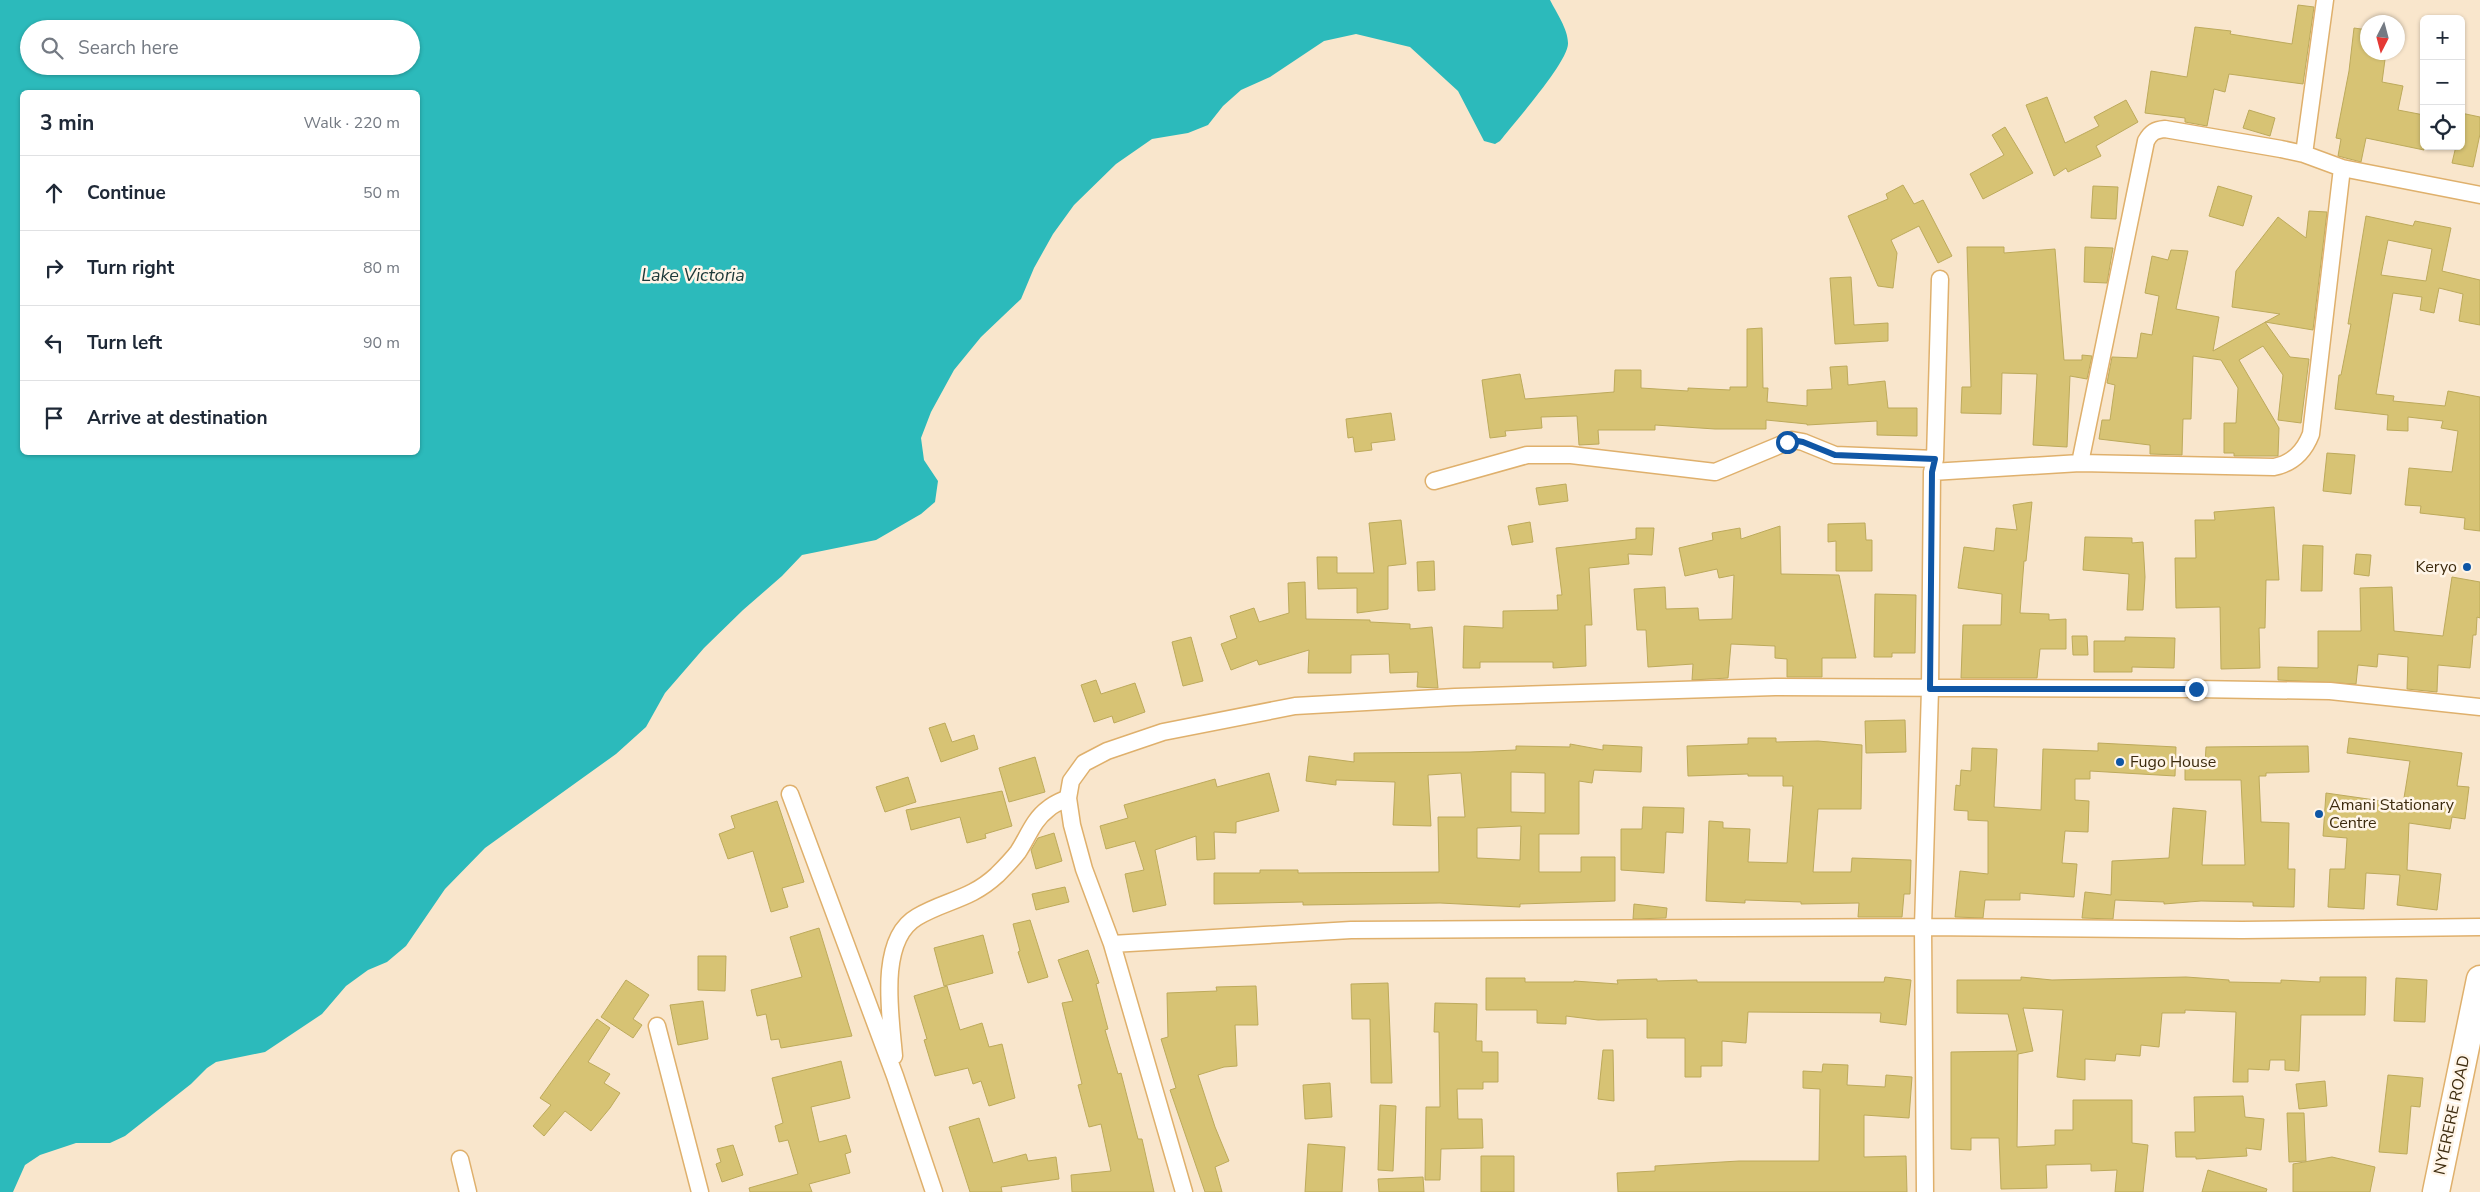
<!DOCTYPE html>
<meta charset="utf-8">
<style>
:root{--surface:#fff;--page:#f6f6f7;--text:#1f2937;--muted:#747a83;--line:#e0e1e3}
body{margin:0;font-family:"Nunito Sans",sans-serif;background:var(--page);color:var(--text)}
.controls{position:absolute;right:15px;top:15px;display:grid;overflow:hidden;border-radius:8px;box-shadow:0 1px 4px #0004}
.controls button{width:45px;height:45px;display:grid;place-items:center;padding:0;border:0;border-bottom:1px solid var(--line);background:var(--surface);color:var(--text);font:25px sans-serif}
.compass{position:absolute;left:2360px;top:15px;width:45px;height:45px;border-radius:50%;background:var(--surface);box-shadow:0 1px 4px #0004;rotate:186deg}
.stop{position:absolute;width:15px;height:15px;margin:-11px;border:4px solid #0f56a5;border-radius:50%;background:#fff}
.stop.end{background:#0f56a5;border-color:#fff;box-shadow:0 1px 5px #0008}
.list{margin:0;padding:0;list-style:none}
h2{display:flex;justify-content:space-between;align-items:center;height:65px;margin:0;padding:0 20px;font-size:21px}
h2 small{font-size:16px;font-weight:400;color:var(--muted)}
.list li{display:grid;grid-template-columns:32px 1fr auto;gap:15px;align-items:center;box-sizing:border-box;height:75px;padding:0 20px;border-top:1px solid var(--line)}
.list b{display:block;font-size:19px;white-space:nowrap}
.list em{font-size:16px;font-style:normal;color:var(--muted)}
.icon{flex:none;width:28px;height:28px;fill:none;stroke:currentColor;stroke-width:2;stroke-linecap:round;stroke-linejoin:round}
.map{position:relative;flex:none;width:2480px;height:1192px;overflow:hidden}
.search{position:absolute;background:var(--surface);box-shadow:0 1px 4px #0004;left:20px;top:20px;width:400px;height:55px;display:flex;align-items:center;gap:12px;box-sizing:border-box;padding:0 18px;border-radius:28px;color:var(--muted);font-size:19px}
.panel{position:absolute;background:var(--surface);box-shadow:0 1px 4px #0004;left:20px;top:90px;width:400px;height:365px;border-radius:8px}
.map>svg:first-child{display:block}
</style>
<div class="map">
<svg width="2480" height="1192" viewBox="0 0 2480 1192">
<rect width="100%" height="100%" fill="#f9e6cc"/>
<path fill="#2cbabb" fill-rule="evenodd" d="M0 0H1550C1556 12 1568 29 1568 43 1569 61 1514 123 1500 141L1495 144 1484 141 1458 91 1410 47 1356 34 1324 41 1270 77 1241 90 1223 106 1208 125 1188 133 1152 139 1116 164 1074 205 1053 234 1034 268 1021 299 981 337 954 370 931 412 921 438 924 460 938 481 935 502 921 514 876 540 802 555 782 576 743 610 704 648 665 693 646 727 616 754 485 848 445 889 406 946 387 962 368 970 346 986 322 1014 265 1052 216 1062 207 1068 191 1084 125 1136 110 1143H76L40 1155 25 1165 13 1192H0ZM29 29H411V66H29ZM22 92H418V452H22Z"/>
<path fill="#d7c374" stroke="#bdaa5b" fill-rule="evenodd" d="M2298 5 2314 7 2303 84 2229 74 2225 92 2214 89 2207 126 2185 122V118L2145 113 2151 71 2187 77 2195 27 2231 31 2230 34 2292 44Z
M2354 28 2368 30V52H2386L2382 82 2403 86 2398 110 2424 115V150L2366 138 2361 162 2338 156 2341 139 2336 138 2349 71Z
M2047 97 2065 143 2099 126 2094 117 2126 100 2138 122 2096 146 2101 156 2068 172 2066 168 2054 176 2026 105Z
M2249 110 2275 118 2270 136 2243 128Z
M2461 113 2480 117V134L2473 167 2452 163 2456 146H2461Z
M2005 127 2033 173 1983 199 1970 174 2004 155 1992 135Z
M1903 185 1914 204 1923 200 1952 256 1938 263 1919 226 1891 240 1897 253 1893 288 1878 286 1848 216 1888 199 1886 194Z
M2093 186 2118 187 2116 219 2091 218Z
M2218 186 2252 196 2243 226 2209 216Z
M2309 211 2327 212 2313 330 2265 322 2290 357 2309 359 2301 423 2278 420 2283 375 2263 346 2239 360 2279 428 2278 456H2234V453H2224V423H2236L2238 388 2221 360 2193 356 2191 419H2183L2182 455 2150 454V445L2099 439 2102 420H2110L2115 385 2107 383 2112 357 2137 358 2141 333 2152 335 2159 296 2145 293 2152 256 2168 260 2171 250 2188 251 2176 309 2219 317 2213 351 2280 314 2232 307 2236 271 2278 217 2306 238Z
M2366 216 2413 226 2415 221 2451 228 2442 271 2480 280V325L2459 321 2463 294 2439 288 2434 313 2420 310 2422 297 2393 293 2376 394 2394 396 2393 401 2445 406 2448 391 2480 397V531L2464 529 2465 518 2420 513 2421 506 2405 505 2409 468 2452 472 2458 431 2441 428 2443 421 2408 417V431L2387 430 2388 415 2335 409 2339 375H2341L2351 324H2348ZM2388 240 2432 249 2426 281 2381 275Z
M1967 247H2004V253L2055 249 2064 360H2082V355L2092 356 2087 379 2070 376 2067 447 2033 445 2037 374 2002 373 2001 414 1961 413 1962 387H1971Z
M2085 247 2113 248 2107 283 2084 282Z
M1851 277 1854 325 1888 323V341L1835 344 1830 278Z
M1762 328 1763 388H1768L1767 402 1807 406V390L1832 389 1830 367 1847 366 1848 385 1885 381 1888 408H1917V436L1877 435V421L1807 425V424L1766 420V429H1715L1655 425V430H1598L1599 444 1579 445 1577 416 1541 417 1542 428 1505 431 1506 436 1490 438 1482 380 1520 374 1525 399 1614 392 1615 370H1641V388L1688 391V388L1730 390V387H1747V329Z
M1391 413 1395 440 1371 443 1372 450 1355 452 1353 437 1348 438 1346 419Z
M2327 453 2355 455 2351 494 2323 491Z
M1566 484 1568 501 1539 505 1536 488Z
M2032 502 2026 561H2024L2020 613 2049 614V620L2066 619V649H2040L2037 678H1961L1963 625H2001L2002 594 1958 588 1964 547 1994 551 1996 528 2017 530 2013 505Z
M2274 507 2279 580H2266L2265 628H2259L2260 668 2221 669 2220 607 2176 608 2175 558H2196L2195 520H2215L2214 512Z
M1401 520 1406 564 1388 566V609L1357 613V588L1318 589 1317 557H1337V573H1374L1369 523Z
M1530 522 1533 542 1512 545 1508 526Z
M1865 523 1866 540H1872V571H1836V541L1828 542V524Z
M1780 526 1781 574 1839 575 1856 658H1822V677H1787V659L1775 658V646L1731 644 1728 678 1692 680 1693 664 1648 667 1646 630H1637L1634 589 1665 587 1666 609 1698 608 1699 620 1732 619 1734 575 1719 578 1717 569 1685 576 1679 548 1713 540 1712 533 1740 528 1741 539Z
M1636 528H1654L1652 555 1628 554 1629 564 1589 568 1592 625H1585L1586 666 1553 668V662H1480V668H1463L1464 626 1503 628V611L1558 610 1557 595H1562L1556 548 1636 539Z
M2085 537 2132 538V543L2143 542 2145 577 2143 610H2127L2129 574 2083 570Z
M2303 545 2323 546 2322 591H2301Z
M2356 554 2371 555 2369 576 2354 574Z
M1434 561 1435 590 1418 591 1417 562Z
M2452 577 2480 582V618L2477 617 2476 635H2473L2470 668 2438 665 2437 692 2407 689 2408 657 2378 654 2377 667 2358 665 2356 684 2278 680V667L2318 668V631H2361L2360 588 2392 587 2394 631 2443 636Z
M1305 582 1306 619 1370 620V622L1410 624V629L1432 627 1438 688 1417 687 1418 672 1390 673 1389 654 1351 655V673H1308L1309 650 1259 665 1257 660 1231 670 1221 644 1237 638 1230 616 1254 608 1259 622 1289 613 1288 583Z
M1875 594 1916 595 1915 653H1892V657H1874Z
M2072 636H2087L2088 655H2073Z
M1191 637 1203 681 1183 686 1172 642Z
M2125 637 2175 638 2174 668 2132 667V672H2094V641H2125Z
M1096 680 1101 694 1135 683 1145 712 1114 723 1112 716 1094 722 1081 685Z
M1905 720 1906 752 1866 753 1865 721Z
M945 723 952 742 974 735 978 749 941 762 929 728Z
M1748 738H1776V742L1818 741 1862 745 1861 809H1818L1813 872H1851L1852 858 1911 860 1910 894H1904L1902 917H1858L1859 903 1801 904V902L1745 900V903L1706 901 1709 821 1723 822V828L1750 829 1748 862 1787 863 1793 786H1783V776H1748V774L1688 776 1687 746 1748 744Z
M2349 738 2462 753 2457 786 2469 787 2465 819 2452 817 2450 829 2409 823 2407 870 2441 874 2437 910 2397 905 2400 875 2366 873 2364 909 2328 907 2330 869H2345L2347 838 2323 836 2326 793 2403 804 2410 761 2347 753Z
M2098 743 2176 747 2175 776 2090 771V779H2075V800L2089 801 2088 832 2065 831 2062 863 2077 864 2074 897 2020 893V900H1985L1983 918 1955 917 1960 871 1988 874V821L1968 820V811L1954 810 1956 785 1960 786 1961 770 1971 771 1972 748 1997 749 1994 807 2041 810 2043 749 2098 751Z
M1570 744 1603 750V745L1642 747 1641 772 1594 770 1592 783 1579 781V834H1539V872H1581V857H1615V901L1520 904V907L1440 903 1303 905V902L1214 904V873H1260V870H1298V873L1439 872 1438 817H1465L1461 773 1428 775 1431 826 1393 825 1395 782 1336 780V785L1306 781 1309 756 1354 762V753L1470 752 1516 750V746L1570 747ZM1511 772 1545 773V813L1511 812ZM1521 826 1520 860 1477 858V828Z
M2308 746 2309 772 2266 773V776H2259L2261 822 2289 823 2288 869H2295L2294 907 2253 906V902L2201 901 2164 904V902L2115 900 2113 919 2082 918 2085 892 2111 895 2112 861 2169 858 2173 808 2206 811 2202 865H2245L2241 780H2185V764H2205L2206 747Z
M1035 757 1045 792 1009 802 999 768Z
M1269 773 1279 811 1236 822V833L1214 832 1215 859 1197 860 1196 836 1155 850 1166 905 1133 912 1125 874 1144 870 1135 841 1106 849 1100 826 1128 818 1124 805 1215 779 1217 787Z
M908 777 916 802 885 812 876 787Z
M1002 791 1012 826 985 834 986 838 967 843 960 817 911 830 906 810Z
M777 801 804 882 782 888 788 907 771 912 753 851 728 859 719 834 735 828 731 816Z
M1643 807 1684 808 1683 833 1666 832 1664 873 1621 870V829H1642Z
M1054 833 1062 861 1036 869 1031 850 1038 838Z
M1065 887 1069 902 1036 910 1032 894Z
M1634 904 1667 908 1666 918 1633 919Z
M1030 920 1048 977 1028 983 1018 952 1020 951 1013 924Z
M819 928 852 1036 781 1048 779 1039 771 1040 766 1014 757 1016 751 990 802 977 790 937Z
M983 935 993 973 944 986 934 948Z
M1088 950 1099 983 1096 984 1108 1029 1105 1030 1118 1074 1121 1073 1138 1139H1142L1154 1192H1072L1071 1175 1111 1171 1101 1124 1089 1127 1078 1085 1082 1084 1062 1003 1073 1001 1058 960Z
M698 956H726L725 991 698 990Z
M1885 977 1911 980 1906 1025 1880 1022 1881 1013 1748 1012 1746 1043 1722 1041V1066H1701V1077H1685V1038H1647V1019L1598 1020 1566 1016V1024L1537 1023V1010H1486V978H1525V982H1574V981L1618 984 1617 980 1657 979V981L1697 980V982H1884Z
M2021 977 2052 980 2186 977 2229 980V982L2281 983V980L2320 982V977H2366L2365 1015H2301L2299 1071 2285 1070V1060H2270L2269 1070 2248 1069V1082H2233L2236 1012 2185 1010V1013H2162L2159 1047 2141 1045 2140 1056 2116 1054 2115 1061 2085 1059V1080L2057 1077 2063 1010 2023 1008 2033 1051 2018 1054 2017 1147 2055 1145V1130H2073V1100H2132V1143L2148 1145 2143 1192H2115L2117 1170 2091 1171V1164L2046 1165 2047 1188 2001 1189 1999 1138H1971V1150L1951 1149V1052L2017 1051 2008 1014 1957 1013V980H2021Z
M2396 978 2427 980 2425 1022 2394 1021Z
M626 980 649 995 633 1019 642 1025 633 1038 601 1017Z
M1388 983 1392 1083H1371L1370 1019H1352L1351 984Z
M947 986 960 1030 982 1023 989 1047 1002 1044 1015 1098 989 1106 981 1081 973 1084 968 1068 935 1076 924 1040 927 1039 914 996Z
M1256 986 1258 1025H1235L1237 1066 1224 1067 1198 1075 1215 1127 1229 1161 1215 1167 1222 1192H1205L1170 1090 1176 1088 1161 1039 1168 1037 1167 993 1217 991 1216 987Z
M703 1001 708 1039 678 1045 670 1005Z
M1435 1003 1477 1004 1476 1041H1482V1052H1498V1082H1483V1089H1457L1458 1119H1482L1483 1148 1441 1149 1440 1180H1425L1426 1107H1440L1439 1032H1434Z
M597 1019 610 1028 588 1062 610 1074 604 1083 620 1093 610 1108 591 1131 565 1111 544 1136 533 1126 551 1105 540 1098Z
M1603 1050H1613L1614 1101 1598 1099Z
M841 1061 850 1098 811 1107 819 1142 846 1135 851 1152 845 1154 850 1173 809 1184 812 1192H750L749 1188 798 1174 788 1140 779 1142 775 1126 783 1123 772 1078Z
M1823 1064 1848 1065 1847 1085 1885 1087 1886 1075 1912 1077 1909 1118 1864 1115V1157L1906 1156 1907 1192H1618L1617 1173 1655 1171V1166L1739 1161H1819L1820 1089 1803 1088V1071L1822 1072Z
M2388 1075 2423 1078 2420 1107 2411 1106 2407 1154 2379 1152Z
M2325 1081 2327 1106 2299 1109 2296 1084Z
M1330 1083 1332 1117 1305 1119 1303 1085Z
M2243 1096 2245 1117 2264 1119 2261 1150 2246 1148 2247 1156 2196 1159V1157H2176L2175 1132H2195L2194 1097Z
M1380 1105 1396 1106 1393 1171 1378 1170Z
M2287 1113H2304L2306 1161 2289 1162Z
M979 1118 993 1163 1026 1154 1028 1161 1056 1157 1059 1179 1001 1187 1002 1192H970L949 1127Z
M1308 1144 1345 1147 1342 1192H1305Z
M733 1145 743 1175 722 1182 716 1164 721 1162 717 1149Z
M1481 1156H1514V1192H1481Z
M2332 1157 2375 1167 2370 1192H2293V1164Z
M2208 1170 2267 1189 2266 1192H2202Z
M1423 1177 1424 1192H1379L1378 1179Z"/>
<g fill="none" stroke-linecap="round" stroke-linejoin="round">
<defs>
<path id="street" d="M2304 154 2325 0
M2080 463 2146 141C2151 132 2155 130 2165 129L2281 149 2304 154 2342 168 2480 195
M1932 472 2080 463 2274 467C2293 463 2304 452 2311 434L2342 168
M1434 481 1527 455H1571L1715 472 1792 440 1803 442 1835 455 1935 459
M790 794 895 1076 934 1192
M1112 944 1351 930 1923 927 2242 930 2480 927
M657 1026 700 1192
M894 1056C891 1018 877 940 917 917 946 900 970 900 997 875 1004 868 1012 860 1018 852 1028 837 1033 820 1048 809 1053 804 1061 801 1068 798
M460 1159 468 1192
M1184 1192 1112 944 1084 869 1072 825 1068 798 1071 781 1084 763 1107 751 1163 732 1295 706 1455 697 1775 687 2195 689 2330 691 2480 707
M1925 1192 1923 927 1930 689 1932 472 1935 459 1940 279"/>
<path id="primary" d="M2436 1192 2480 979"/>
</defs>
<use href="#street" stroke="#dfb06c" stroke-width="19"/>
<use href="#primary" stroke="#dfb06c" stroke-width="29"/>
<use href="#street" stroke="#fff" stroke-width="16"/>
<use href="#primary" stroke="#fff" stroke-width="26"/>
</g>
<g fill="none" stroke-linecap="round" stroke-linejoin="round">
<path stroke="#0f56a5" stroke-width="6" d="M1787 442 1792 440 1803 442 1835 455 1935 459 1932 472 1930 689H2196"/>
</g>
<g fill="#0f56a5" stroke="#fff5e8" stroke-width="2">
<circle cx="2467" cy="567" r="5"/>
<circle cx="2120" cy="762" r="5"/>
<circle cx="2319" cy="814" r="5"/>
</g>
<g text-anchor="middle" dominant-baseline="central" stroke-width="5" stroke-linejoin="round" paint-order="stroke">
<g font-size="16" fill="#3d2b0e" stroke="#fff5e8" text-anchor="start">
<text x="2457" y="567" text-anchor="end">Keryo</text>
<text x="2130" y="762">Fugo House</text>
<text x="2329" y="805">Amani Stationary<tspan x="2329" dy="18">Centre</tspan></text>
</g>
<g font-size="16" fill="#3d2b0e" stroke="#fff5e8">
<text transform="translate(2452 1115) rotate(-78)">NYERERE ROAD</text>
</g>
<g font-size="18" font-style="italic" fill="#1d3939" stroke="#fff5e8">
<text x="693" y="275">Lake Victoria</text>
</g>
</g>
</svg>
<div class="controls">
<button>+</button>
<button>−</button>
<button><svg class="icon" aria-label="locate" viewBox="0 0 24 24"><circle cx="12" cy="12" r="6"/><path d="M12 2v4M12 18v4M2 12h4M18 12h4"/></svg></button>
</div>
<svg class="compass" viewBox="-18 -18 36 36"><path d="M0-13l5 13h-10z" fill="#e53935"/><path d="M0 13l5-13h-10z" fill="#747a83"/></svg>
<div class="stop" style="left:1787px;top:442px"></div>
<div class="stop end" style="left:2196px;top:689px"></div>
<div class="search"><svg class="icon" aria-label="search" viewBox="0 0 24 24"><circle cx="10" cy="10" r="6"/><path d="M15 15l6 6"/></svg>Search here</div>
<section class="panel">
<h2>3 min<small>Walk · 220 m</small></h2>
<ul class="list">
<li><svg class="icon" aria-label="ahead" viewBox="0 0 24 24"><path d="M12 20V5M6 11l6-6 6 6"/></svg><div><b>Continue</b></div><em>50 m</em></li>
<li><svg class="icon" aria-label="right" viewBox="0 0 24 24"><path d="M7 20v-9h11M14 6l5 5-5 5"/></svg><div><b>Turn right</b></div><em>80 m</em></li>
<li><svg class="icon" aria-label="left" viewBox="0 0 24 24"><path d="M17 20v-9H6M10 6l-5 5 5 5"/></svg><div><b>Turn left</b></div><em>90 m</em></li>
<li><svg class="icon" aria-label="arrive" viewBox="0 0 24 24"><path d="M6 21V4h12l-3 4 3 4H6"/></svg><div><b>Arrive at destination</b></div></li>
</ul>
</section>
</div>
